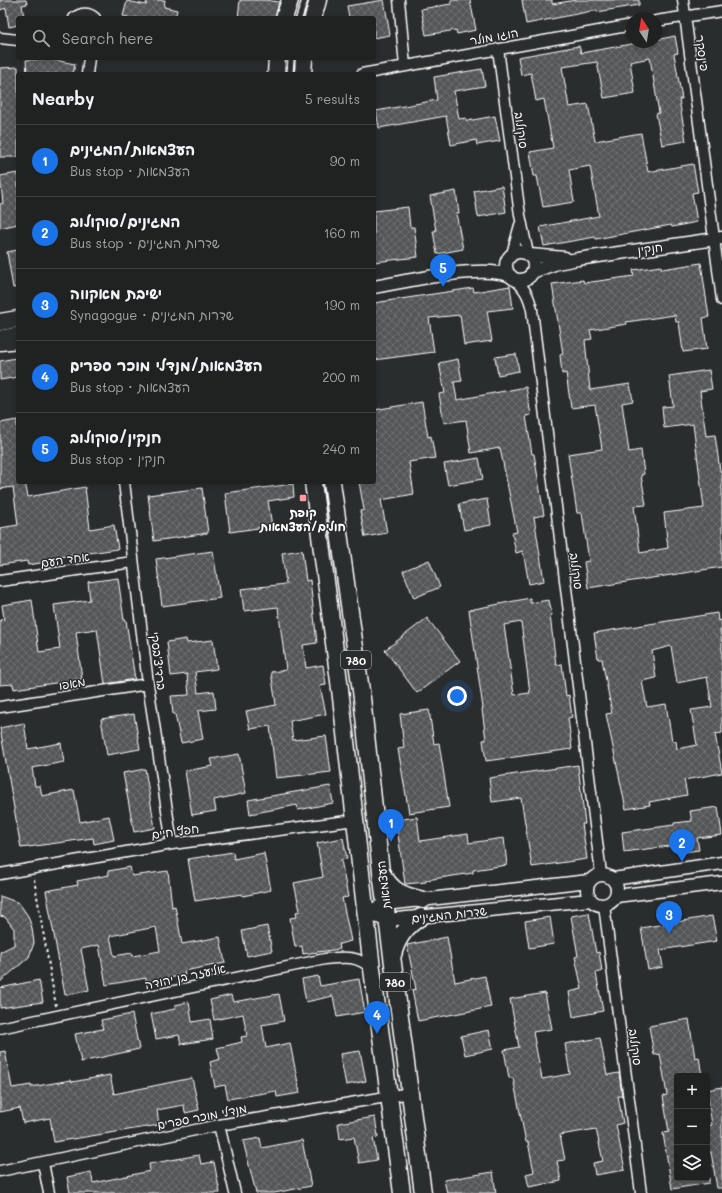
<!DOCTYPE html>
<meta charset="utf-8">
<style>
:root{--surface:#202222;--page:#2d2f2f;--text:#f1f3f6;--muted:#a2a4a5;--line:#3d3f40;--accent:#1a73e8}
body{margin:0;font-family:Mali,"Playpen Sans Hebrew",sans-serif;background:var(--page);color:var(--text)}
.controls{position:absolute;right:12px;bottom:12px;display:grid;overflow:hidden;border-radius:4px;box-shadow:0 2px 6px #0003}
.controls button{width:36px;height:36px;display:grid;place-items:center;padding:0;border:0;border-bottom:1px solid var(--line);background:var(--surface);color:var(--text);font:20px sans-serif}
.compass{position:absolute;left:626px;top:12px;width:36px;height:36px;border-radius:50%;background:var(--surface);box-shadow:0 2px 6px #0003;rotate:348deg}
.you{position:absolute;left:457px;top:696px;width:14px;height:14px;margin:-10px;border:3px solid #fff;border-radius:50%;background:#1a73e8;box-shadow:0 0 0 6px #1a73e833}
.badge{display:grid;place-items:center;width:26px;height:26px;border-radius:50%;background:var(--accent);color:#fff;font-size:13px;font-weight:700}
.pin{position:absolute;translate:-50% -33px;filter:drop-shadow(0 1px 2px #0008)}
.pin::after{content:'';position:absolute;top:21px;width:14px;height:12px;background:inherit;clip-path:polygon(0 0,100% 0,50% 100%)}
.list{margin:0;padding:0;list-style:none}
h2{display:flex;justify-content:space-between;align-items:center;height:52px;margin:0;padding:0 16px;font-size:17px}
h2 small{font-size:13px;font-weight:400;color:var(--muted)}
.list li{display:grid;grid-template-columns:26px 1fr auto;gap:12px;align-items:center;box-sizing:border-box;height:72px;padding:0 16px;border-top:1px solid var(--line)}
.list b{display:block;font-size:15px;white-space:nowrap}
.list p{margin:0;font-size:13px;white-space:nowrap;color:var(--muted)}
.list em{font-size:13px;font-style:normal;color:var(--muted)}
.icon{flex:none;width:22px;height:22px;fill:none;stroke:currentColor;stroke-width:2;stroke-linecap:round;stroke-linejoin:round}
.map{position:relative;flex:none;width:722px;height:1193px;overflow:hidden}
.search{position:absolute;background:var(--surface);box-shadow:0 2px 6px #0003;left:16px;top:16px;width:360px;height:44px;display:flex;align-items:center;gap:10px;box-sizing:border-box;padding:0 14px;border-radius:4px;color:var(--muted);font-size:15px}
.panel{position:absolute;background:var(--surface);box-shadow:0 2px 6px #0003;left:16px;top:72px;width:360px;height:412px;border-radius:4px}
.map>svg:first-child{display:block}
</style>
<div class="map">
<svg width="722" height="1193" viewBox="0 0 722 1193">
<defs>
<pattern id="building-cross-hatch" width="8" height="8" patternUnits="userSpaceOnUse"><rect width="8" height="8" fill="#555758"/><path d="M0 0l8 8M0 8l8-8" fill="none" stroke="#6e7071"/></pattern>
</defs>
<rect width="100%" height="100%" fill="#2a2d2e"/>
<filter id="ink" filterUnits="userSpaceOnUse"><feTurbulence type="fractalNoise" baseFrequency=".025" numOctaves="2"/><feDisplacementMap in="SourceGraphic" scale="8" xChannelSelector="R" yChannelSelector="G"/><feConvolveMatrix kernelMatrix="1 2 1 2 8 2 1 2 1" color-interpolation-filters="sRGB"/></filter>
<g filter="url(#ink)">
<path fill="url(#building-cross-hatch)" stroke="#fff" fill-rule="evenodd" d="M0 0H26L27 4 22 5 24 18H18V25L9 27 6 8 0 10Z
M147 0H165L164 7 177 10 175 18H133L123 16 127 1 146 5Z
M240 0H265L279 2 275 18H238Z
M384 0 390 35 374 38V18H349L347 6Z
M451 0H470L476 30 457 34 456 30 426 35 421 9 451 4Z
M522 0H552V4L576 0H639V5L597 12V10L526 24Z
M675 36 678 53 674 54 682 99H679L686 141 662 145 656 114 659 113 650 58 630 62 635 93 604 98 597 62 562 67 569 107 588 104 595 141 641 133 648 172 693 164 698 192 692 193 697 222 672 227 671 225 596 239 595 237 544 246 540 227 599 216 590 166 569 170 574 202 543 207 537 176H534L530 152 553 148 544 99 536 101 531 73 521 75 518 57 579 46 581 53 643 42H656V40Z
M49 59 75 64 73 74H27L26 60Z
M18 67V157H0V68Z
M482 69 485 86 454 91 459 119 466 118 467 121 495 116 500 141 477 145 476 140 451 145 446 116 379 128 376 111 437 100 434 77Z
M18 173V224L0 228V204L3 203 0 176Z
M502 186 506 212 478 217 474 191Z
M456 191 459 213H456L463 249 437 254 433 231H436L430 196Z
M408 207 410 227H414L418 257 374 262V211Z
M18 250V287L13 288 7 252Z
M701 263 709 317 703 318 707 349 683 352 679 322H676L675 315 626 322 627 324 590 330 592 339 585 340 590 390 630 384 633 401 622 403 629 452 641 450 644 474 641 475 646 505 634 506 640 553 668 548 664 513 704 508 693 424 664 428 662 407 673 406 669 376 709 370 712 389 700 391 706 436 715 435 720 471H722V567L588 588 584 562 589 561 582 513H577L568 454 602 449 595 405 571 408 566 373 562 374 560 355 563 354 552 284 583 280 584 283 634 276 633 270 661 266 662 269Z
M510 286 513 308 487 311 492 341 464 345 460 315 429 318 434 352 374 360V303L473 288 474 292Z
M516 354 519 371 498 375 495 357Z
M16 358 18 377 0 380V361Z
M458 359 462 381 454 382 457 400 526 387 531 415 526 416 532 454H534L544 515 534 517 544 581 529 584 523 551 516 553 512 533 517 532 500 448 471 453 466 420 444 423 439 394 445 393 439 363Z
M422 402 428 437 431 436 435 458 409 462 414 494 381 500 387 533 365 537 360 511 364 510 359 482H374V410Z
M17 420 18 482H25L28 497 85 487 90 529 114 525 118 549 52 558 53 561 28 565 27 561 0 565V528L18 525 13 487 0 489V423Z
M479 458 483 479 448 485 444 464Z
M293 484 294 497 268 501 272 526 230 532 225 493Z
M202 488 208 533 154 541 148 495Z
M487 499 491 525 464 530 459 504Z
M302 550 306 581 310 580 317 643 303 645 306 668 323 665 326 685 320 686 326 714 290 721 293 740 326 736 331 772 276 778 270 726 250 729 246 711 276 705 271 672 286 670 278 607 244 611 241 589 286 584 282 553Z
M213 551 220 598 162 606 156 559Z
M429 560 440 587 414 598 403 571Z
M118 578 124 620H126L135 679 105 684 97 629 76 632 82 679 14 689 13 684 0 685V620L4 619 2 605 32 600 39 652 60 649 54 605 90 600 88 582Z
M530 598V603L549 600 552 615H550L556 665 562 664 566 696 569 695 572 717 568 718 572 749 486 761 483 740H486L482 709 483 708 469 610ZM521 622 530 693 514 695 504 625Z
M717 613 718 621 722 620V630H720L722 644V733L715 734 722 773 684 780 687 795 649 802 650 805 626 809 606 714 612 713 602 659H598L594 633ZM671 646 677 683 707 677 712 707 691 710 697 745 677 749 676 741H672L666 704 647 707 642 681 656 678 652 651Z
M427 618 460 661 417 693 385 650Z
M186 639 187 643 213 640 217 669 195 672 198 693 214 691 216 709 198 711 203 739 181 743 175 714H173L171 696 189 695 187 674 171 676 167 642Z
M429 710 434 744 439 743 449 807 409 813 398 749 404 748 400 714Z
M134 714 140 749 107 755 101 719Z
M24 723 28 749 61 743 64 762 32 768 35 786H40L42 796 74 790 80 822 109 816 114 840 94 844 93 838 21 848 0 728Z
M239 754 246 793 214 800 216 811 192 815 185 771 213 766 211 759Z
M578 765 585 824H582L587 859 532 867 521 798 492 802 489 778Z
M145 769 155 828 134 832 123 773Z
M330 786 333 803 298 810 297 805 250 814 248 800Z
M718 807 722 835 697 838 699 850 678 853 677 845 624 852 622 832 674 825V823L692 821 690 811Z
M417 817 420 841 468 834 469 843 504 838 507 865 473 870V873L426 880V882L405 884 396 820Z
M343 838 347 859 341 860 348 897 342 898 351 941 339 944 340 949 303 954 302 946 295 947 290 918 297 917 296 912 300 911 294 883 323 877 317 843Z
M233 852 234 859 264 853 271 890 243 896 242 894 195 901 188 859Z
M130 867 132 876 168 871 172 907 175 906 182 944 220 937 225 963 184 971 185 975 146 982V978L106 985 99 945 81 949 89 990 65 995 46 891 78 885 77 881 109 875 108 871ZM156 927 160 951 133 956 132 953 114 956 110 936Z
M0 896 19 903 28 916 32 928 34 943 29 957 0 982V952L14 945V929L5 917 0 916Z
M589 913 596 953 599 952 602 971 596 973 603 1011 573 1017 569 992 582 989 575 957 578 956 571 916Z
M712 916 717 941 660 950 663 967 648 970 641 928Z
M550 917 554 944 529 948 525 921Z
M267 926 272 951 247 956 242 931Z
M447 937 455 982 485 976 491 1007 418 1021 412 990 416 989 407 945Z
M318 976 320 986 359 979 365 1012 337 1017 333 996 306 1002 302 979Z
M39 980 43 1002 0 1008V988Z
M545 993 552 1029 533 1032 542 1079 570 1074 565 1044 600 1038 607 1075 619 1073 622 1096H618L623 1123 616 1125 625 1170 595 1175 593 1163 603 1161 596 1129 560 1135 565 1160 557 1161 561 1181 529 1187 526 1174 534 1172 528 1142H526L513 1078H509L504 1050 519 1047 510 999Z
M279 994 284 1021 262 1025 266 1048 290 1043 300 1093 277 1097 276 1091 228 1099 225 1085 215 1087 210 1062 220 1059 217 1048 242 1042 241 1037 247 1036 243 1014 214 1020 210 1000 231 995 233 1002Z
M189 1002 192 1022 210 1019 213 1039 181 1044 179 1035 156 1039 151 1014 175 1009V1005Z
M132 1014 139 1049 81 1062 75 1034 103 1029 101 1020Z
M689 1019 695 1058 699 1057 702 1076H677V1178H709V1183L672 1189 663 1133 669 1132 663 1096 667 1095 660 1054 654 1055 649 1026Z
M489 1030 493 1049 465 1055 461 1036Z
M5 1051 12 1088 31 1085V1087L71 1080 72 1082 110 1075 114 1094 192 1078 199 1110 185 1113 184 1105 157 1110 159 1125 54 1142 50 1118 23 1123 20 1108 0 1112V1052Z
M360 1051 366 1081 346 1085 340 1054Z
M722 1087V1188H717L711 1152 707 1153V1126L712 1125 707 1090Z
M375 1117 378 1137 373 1138 377 1160 359 1163 354 1137 340 1139 338 1123Z
M260 1138 262 1148 302 1140 311 1186 274 1193H256L243 1141Z
M199 1155 201 1164 214 1162 220 1193H70L67 1177 91 1172 93 1183 150 1171 149 1164Z
M493 1172 496 1193H447L444 1180Z"/>
<g fill="none" stroke-linecap="round" stroke-linejoin="round">
<defs>
<path id="service" d="M299 18 305 0
M290 74 291 58
M0 333 18 330"/>
<path id="minor" d="M399 0 405 66
M683 0 722 300
M74 18C81 13 88 12 95 18
M656 21 722 11
M0 38 18 40
M498 49 520 215 528 254
M87 74 89 58
M362 74 632 25
M512 254 520 225
M512 277C524 287 529 295 532 310L601 874
M124 482 148 684 172 844
M0 581 133 562
M0 707 148 684
M0 874 172 844 355 820
M604 905 641 1193
M0 1028 325 959C344 957 358 955 372 969
M219 1125 235 1193
M43 1163 49 1193
M0 1171 219 1125 410 1093"/>
<path id="tertiary" d="M506 266a14 14 0 1 1 28 0a14 14 0 1 1-28 0Z
M530 255 565 258
M532 272 557 263 578 259 722 238
M374 287C406 281 483 264 511 276
M587 890a15 15 0 1 1 30 0a15 15 0 1 1-30 0Z
M613 879 722 863
M616 896 722 883
M366 913 387 920 590 900
M366 913 385 904 589 881"/>
<path id="primary" d="M284 18 290 0
M313 18 318 0
M276 74 277 58
M303 74 304 58
M0 322 18 319
M0 342 18 340
M313 482 340 689 372 969 402 1193
M332 482 362 698 381 872 423 1193
M381 872C393 892 401 895 423 900
M393 955C397 938 406 926 421 917"/>
</defs>
<use href="#service" stroke="#fff" stroke-width="8"/>
<use href="#minor" stroke="#fff" stroke-width="13"/>
<use href="#tertiary" stroke="#fff" stroke-width="15"/>
<use href="#primary" stroke="#fff" stroke-width="19"/>
<path stroke="#fff" stroke-width="2" stroke-dasharray="3 3" stroke-linecap="butt" d="M34 879 56 1006"/>
<use href="#service" stroke="#2a2d2e" stroke-width="5"/>
<use href="#minor" stroke="#2a2d2e" stroke-width="10"/>
<use href="#tertiary" stroke="#2a2d2e" stroke-width="12"/>
<use href="#primary" stroke="#2a2d2e" stroke-width="16"/>
</g>
</g>
<rect fill="#ff9aa2" stroke="#2a2d2e" stroke-width="1.5" x="299" y="494" width="8" height="8" rx="2"/>
<g text-anchor="middle" dominant-baseline="central" stroke-width="3" stroke-linejoin="round" paint-order="stroke">
<g fill="#2a2d2e" stroke="#bfc0c0" stroke-width="1">
<rect x="341" y="651" width="30" height="18" rx="3"/>
<rect x="380" y="973" width="30" height="18" rx="3"/>
</g>
<g font-size="11" font-weight="bold" fill="#fff">
<text x="356" y="660">780</text>
<text x="395" y="982">780</text>
</g>
<g font-size="12" fill="#fff" stroke="#2a2d2e">
<text transform="translate(494 36) rotate(-10)">הוגו מולר</text>
<text transform="translate(703 53) rotate(82)">פינסקר</text>
<text transform="translate(522 130) rotate(82)">סוקולוב</text>
<text transform="translate(650 248) rotate(-8)">חנקין</text>
<text transform="translate(65 559) rotate(-8)">אחד העם</text>
<text transform="translate(577 571) rotate(83)">סוקולוב</text>
<text transform="translate(159 661) rotate(83)">ברדיצ'בסקי</text>
<text transform="translate(72 683) rotate(-9)">מאפו</text>
<text transform="translate(175 831) rotate(-8)">חפץ חיים</text>
<text transform="translate(383 885) rotate(-97)">העצמאות</text>
<text transform="translate(449 914) rotate(-6)">שדרות המגינים</text>
<text transform="translate(185 976) rotate(-12)">אליעזר בן יהודה</text>
<text transform="translate(636 1047) rotate(83)">סוקולוב</text>
<text transform="translate(202 1116) rotate(-11)">מנדלי מוכר ספרים</text>
</g>
<g font-size="12" font-weight="bold" fill="#fff" stroke="#2a2d2e">
<text x="303" y="512">קופת<tspan x="303" dy="14">חולים/העצמאות</tspan></text>
</g>
</g>
</svg>
<div class="controls">
<button>+</button>
<button>−</button>
<button><svg class="icon" aria-label="layers" viewBox="0 0 24 24"><path d="M12 4l9 5-9 5-9-5zM3 14l9 5 9-5"/></svg></button>
</div>
<svg class="compass" viewBox="-18 -18 36 36"><path d="M0-13l5 13h-10z" fill="#e53935"/><path d="M0 13l5-13h-10z" fill="#a2a4a5"/></svg>
<div class="you"></div>
<div class="pin badge" style="left:391px;top:842px">1</div>
<div class="pin badge" style="left:682px;top:862px">2</div>
<div class="pin badge" style="left:669px;top:934px">3</div>
<div class="pin badge" style="left:377px;top:1034px">4</div>
<div class="pin badge" style="left:443px;top:287px">5</div>
<div class="search"><svg class="icon" aria-label="search" viewBox="0 0 24 24"><circle cx="10" cy="10" r="6"/><path d="M15 15l6 6"/></svg>Search here</div>
<section class="panel">
<h2>Nearby<small>5 results</small></h2>
<ul class="list">
<li><span class="badge">1</span><div><b>העצמאות/המגינים</b><p>Bus stop · העצמאות</p></div><em>90 m</em></li>
<li><span class="badge">2</span><div><b>המגינים/סוקולוב</b><p>Bus stop · שדרות המגינים</p></div><em>160 m</em></li>
<li><span class="badge">3</span><div><b>ישיבת מאקווה</b><p>Synagogue · שדרות המגינים</p></div><em>190 m</em></li>
<li><span class="badge">4</span><div><b>העצמאות/מנדלי מוכר ספרים</b><p>Bus stop · העצמאות</p></div><em>200 m</em></li>
<li><span class="badge">5</span><div><b>חנקין/סוקולוב</b><p>Bus stop · חנקין</p></div><em>240 m</em></li>
</ul>
</section>
</div>
